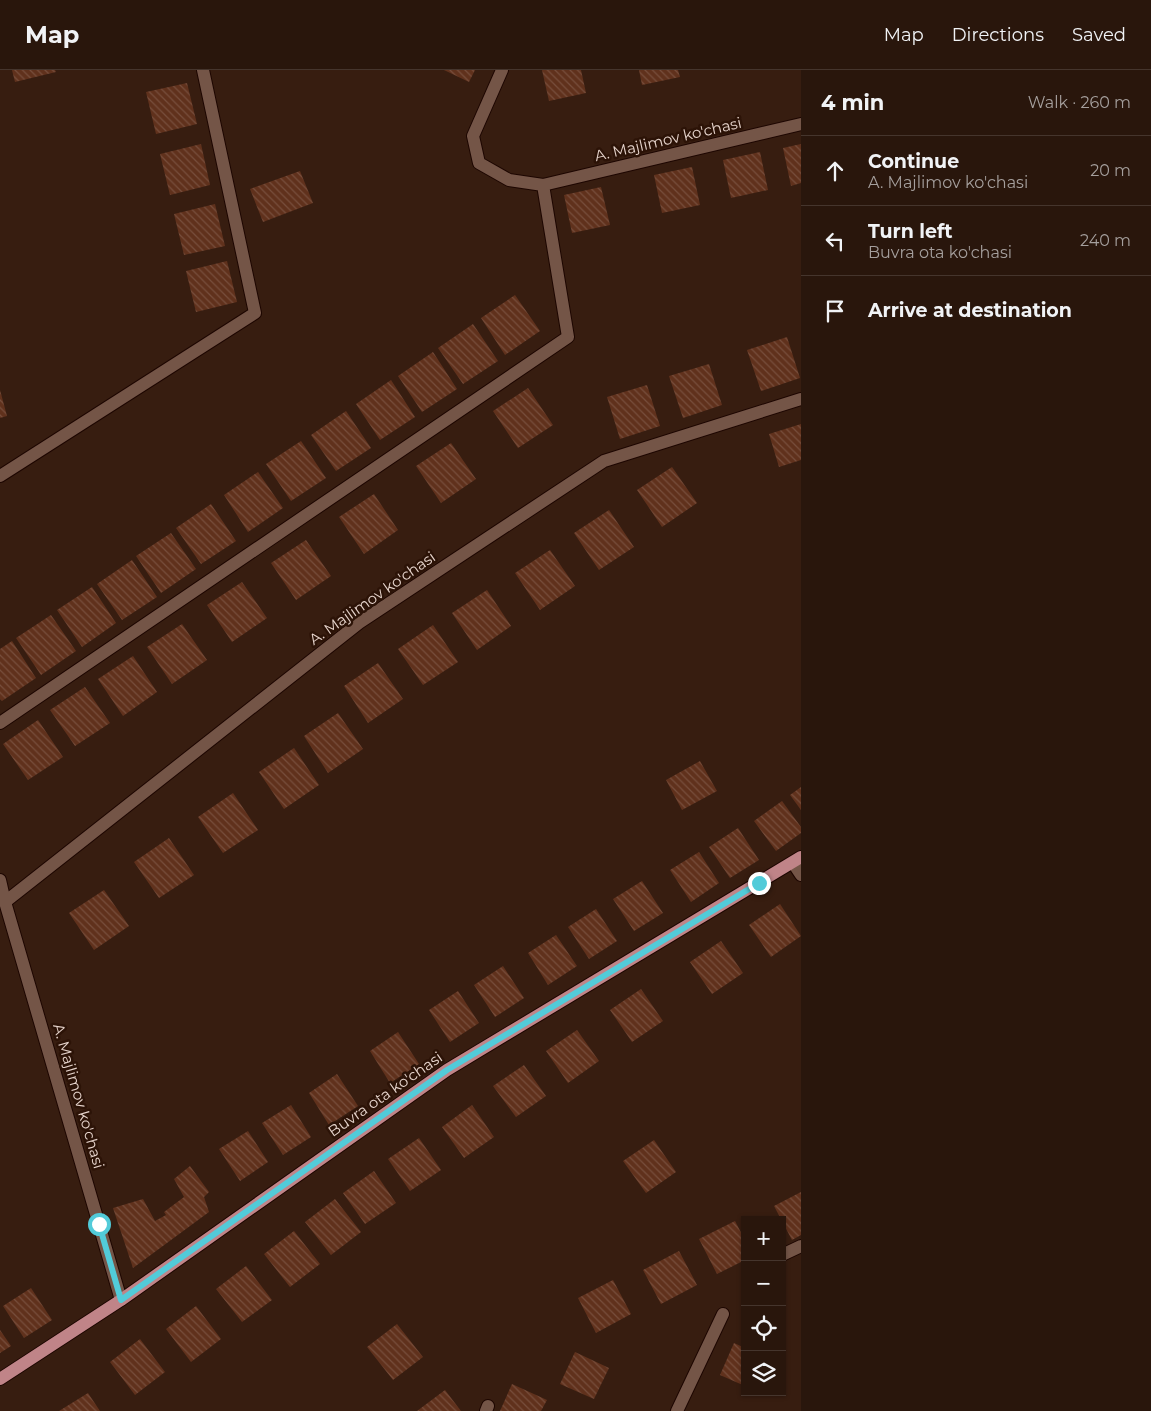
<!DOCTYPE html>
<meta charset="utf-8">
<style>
:root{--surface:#29160c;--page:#311f15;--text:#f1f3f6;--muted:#a59f9d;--line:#45352d}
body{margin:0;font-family:Montserrat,sans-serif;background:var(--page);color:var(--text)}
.controls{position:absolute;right:15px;bottom:15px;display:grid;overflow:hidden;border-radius:0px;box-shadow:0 1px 4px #0004}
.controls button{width:45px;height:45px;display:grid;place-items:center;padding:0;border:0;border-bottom:1px solid var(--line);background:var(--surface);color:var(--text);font:25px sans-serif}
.stop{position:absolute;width:15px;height:15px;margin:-11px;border:4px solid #52cbd9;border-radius:50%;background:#fff}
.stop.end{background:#52cbd9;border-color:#fff;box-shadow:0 1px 5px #0008}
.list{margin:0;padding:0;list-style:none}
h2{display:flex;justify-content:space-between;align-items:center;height:65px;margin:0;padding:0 20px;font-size:21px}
h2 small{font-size:16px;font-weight:400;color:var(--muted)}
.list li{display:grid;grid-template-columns:32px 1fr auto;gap:15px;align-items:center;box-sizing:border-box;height:70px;padding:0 20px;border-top:1px solid var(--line)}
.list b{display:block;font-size:19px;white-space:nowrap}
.list p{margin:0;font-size:16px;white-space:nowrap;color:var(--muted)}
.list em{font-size:16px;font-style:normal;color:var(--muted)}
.icon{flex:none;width:28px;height:28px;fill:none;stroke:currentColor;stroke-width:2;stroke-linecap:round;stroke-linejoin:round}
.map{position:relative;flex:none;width:801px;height:1341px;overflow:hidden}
header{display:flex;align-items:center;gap:30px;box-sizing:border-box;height:70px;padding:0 25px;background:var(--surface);border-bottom:1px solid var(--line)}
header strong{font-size:24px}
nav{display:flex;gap:28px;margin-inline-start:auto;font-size:18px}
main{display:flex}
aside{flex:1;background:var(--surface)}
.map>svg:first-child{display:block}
</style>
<header>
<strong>Map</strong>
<nav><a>Map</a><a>Directions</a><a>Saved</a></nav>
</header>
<main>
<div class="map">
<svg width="801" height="1341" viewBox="0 0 801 1341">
<defs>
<pattern id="building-back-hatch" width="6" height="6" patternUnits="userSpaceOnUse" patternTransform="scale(1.25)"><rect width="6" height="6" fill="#60311c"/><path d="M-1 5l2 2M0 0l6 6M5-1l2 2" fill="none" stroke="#774e3c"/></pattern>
</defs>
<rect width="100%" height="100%" fill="#371d10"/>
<path fill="url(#building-back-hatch)" d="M12 0H55L56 2 15 12Z
M444 0H475L469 12Z
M542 0H581L586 23 549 31Z
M639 0H678L680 7 642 15Z
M187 13 197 54 156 64 146 22Z
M201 74 210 115 170 125 160 84Z
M801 74V113L791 116 783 78Z
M760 82 768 120 731 128 723 90Z
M692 97 700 135 662 143 654 105Z
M300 101 313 133 263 152 250 119Z
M601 117 610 155 572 163 564 125Z
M215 134 225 176 184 185 174 144Z
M227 191 237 232 196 242 186 201Z
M515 225 540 261 505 285 481 248Z
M473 254 498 291 463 314 438 278Z
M787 267 800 308 761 321 747 280Z
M433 282 457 319 422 342 398 306Z
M709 294 722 335 683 348 669 306Z
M391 310 415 347 380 370 356 334Z
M647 315 660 356 620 369 607 327Z
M528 318 553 355 518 378 493 341Z
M0 320 7 346 0 348Z
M346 341 371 378 336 401 311 365Z
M801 354V390L779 397 769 364Z
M301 371 326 408 291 431 266 394Z
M451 373 476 409 441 433 416 396Z
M672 397 697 433 662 457 637 420Z
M258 402 283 438 248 462 224 425Z
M374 424 398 460 364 484 339 447Z
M211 434 236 471 201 494 176 458Z
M609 440 634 477 599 500 574 463Z
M171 463 196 499 161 523 136 486Z
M306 470 331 506 296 530 271 493Z
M550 480 575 516 540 540 515 503Z
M132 490 157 527 122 550 97 514Z
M242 512 267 548 232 572 207 535Z
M92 517 116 553 82 577 57 540Z
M487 520 511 556 477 580 452 543Z
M51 545 76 581 41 605 16 568Z
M182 554 207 590 172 614 147 577Z
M433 555 458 592 423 615 398 579Z
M12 571 36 608 2 631 0 629V579Z
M133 586 157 622 123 646 98 609Z
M378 593 403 629 368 653 344 616Z
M85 617 110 653 75 676 50 640Z
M338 643 363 679 328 703 304 666Z
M38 650 63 687 28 710 3 674Z
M294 678 319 715 284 739 259 702Z
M700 691 717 721 682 740 666 710Z
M801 717V740L790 725Z
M233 723 258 760 223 783 198 747Z
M782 731 801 757V763L776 781 754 751Z
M738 758 759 790 730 808 709 777Z
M169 768 194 805 159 828 134 792Z
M699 782 719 813 691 832 670 800Z
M642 811 663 843 634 861 613 829Z
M104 820 129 856 94 880 69 843Z
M780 834 801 866 771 887 749 855Z
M596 839 617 871 589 889 568 857Z
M556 865 577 896 548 915 528 883Z
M721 871 743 903 712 924 690 892Z
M503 896 524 928 495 947 474 915Z
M641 919 663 951 632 972 610 940Z
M458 921 479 953 450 972 429 940Z
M577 960 599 991 568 1013 546 981Z
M398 962 419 994 390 1013 370 981Z
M524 995 546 1026 516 1047 493 1016Z
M337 1004 358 1036 329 1055 309 1023Z
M291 1035 311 1067 283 1085 262 1053Z
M472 1035 494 1067 464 1088 442 1057Z
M248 1061 268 1092 240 1111 219 1079Z
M419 1068 441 1100 410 1121 388 1089Z
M654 1070 676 1102 646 1123 623 1091Z
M190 1096 209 1122 204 1127 209 1142 133 1198 113 1138 143 1129 155 1151 166 1145 164 1142 184 1127 174 1109Z
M374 1101 396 1133 365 1154 343 1123Z
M801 1122V1165L792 1170 774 1136Z
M335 1129 361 1162 331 1185 305 1152Z
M735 1151 745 1170V1190L717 1204 699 1169Z
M294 1161 320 1194 290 1217 264 1184Z
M679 1181 697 1215 661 1234 643 1200Z
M246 1196 272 1230 242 1252 216 1219Z
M613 1210 631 1244 596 1263 578 1228Z
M31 1218 52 1250 24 1268 3 1236Z
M196 1236 221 1269 191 1292 166 1259Z
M397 1254 423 1287 393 1310 367 1277Z
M0 1260 11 1276 0 1283Z
M140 1269 165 1302 135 1325 110 1292Z
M734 1273 745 1278V1316L720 1305Z
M575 1282 609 1298 594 1329 560 1314Z
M512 1314 547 1330 541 1341H500Z
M445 1320 461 1341H417Z
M88 1323 100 1341H59Z"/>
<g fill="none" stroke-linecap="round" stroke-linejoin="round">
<defs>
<path id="minor" d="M543 115 801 54
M0 406 255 243 203 0
M0 653 568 267 543 115 509 110 479 93 473 66 502 0
M793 793 801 805
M0 810 5 832 121 1230
M5 832 359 553 604 391 801 329
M782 1185 801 1176
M486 1341 488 1336
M677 1341 723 1244"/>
<path id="major" d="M0 1309 121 1230 447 1000 801 787"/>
</defs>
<use href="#minor" stroke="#1d0600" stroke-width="14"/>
<use href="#major" stroke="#1d0600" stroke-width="14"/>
<use href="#minor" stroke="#745547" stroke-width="12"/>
<use href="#major" stroke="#c08488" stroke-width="12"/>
</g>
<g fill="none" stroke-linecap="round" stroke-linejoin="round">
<path stroke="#52cbd9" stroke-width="6" d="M99 1154 121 1230 447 1000 759 813"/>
</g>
<g text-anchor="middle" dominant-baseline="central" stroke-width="5" stroke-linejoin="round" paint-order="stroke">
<g font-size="15" fill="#e7d5cd" stroke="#2c1307">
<text transform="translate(668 69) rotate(-13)">A. Majlimov ko'chasi</text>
<text transform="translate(372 528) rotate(-35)">A. Majlimov ko'chasi</text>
<text transform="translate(385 1024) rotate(-35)">Buvra ota ko'chasi</text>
<text transform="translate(79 1026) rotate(74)">A. Majlimov ko'chasi</text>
</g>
</g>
</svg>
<div class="controls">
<button>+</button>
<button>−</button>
<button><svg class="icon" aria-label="locate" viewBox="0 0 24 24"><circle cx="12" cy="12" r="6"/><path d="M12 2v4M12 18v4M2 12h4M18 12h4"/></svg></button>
<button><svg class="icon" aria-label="layers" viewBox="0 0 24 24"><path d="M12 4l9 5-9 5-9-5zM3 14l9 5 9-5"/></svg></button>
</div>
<div class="stop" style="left:99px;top:1154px"></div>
<div class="stop end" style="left:759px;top:813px"></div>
</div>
<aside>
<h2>4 min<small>Walk · 260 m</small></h2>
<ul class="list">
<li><svg class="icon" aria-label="ahead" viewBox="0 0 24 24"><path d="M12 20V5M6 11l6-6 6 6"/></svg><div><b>Continue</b><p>A. Majlimov ko'chasi</p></div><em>20 m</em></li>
<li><svg class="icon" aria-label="left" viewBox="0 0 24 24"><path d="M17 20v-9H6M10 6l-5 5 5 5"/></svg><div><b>Turn left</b><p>Buvra ota ko'chasi</p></div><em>240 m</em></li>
<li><svg class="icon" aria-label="arrive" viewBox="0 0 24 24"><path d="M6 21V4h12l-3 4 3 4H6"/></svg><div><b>Arrive at destination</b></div></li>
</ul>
</aside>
</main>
